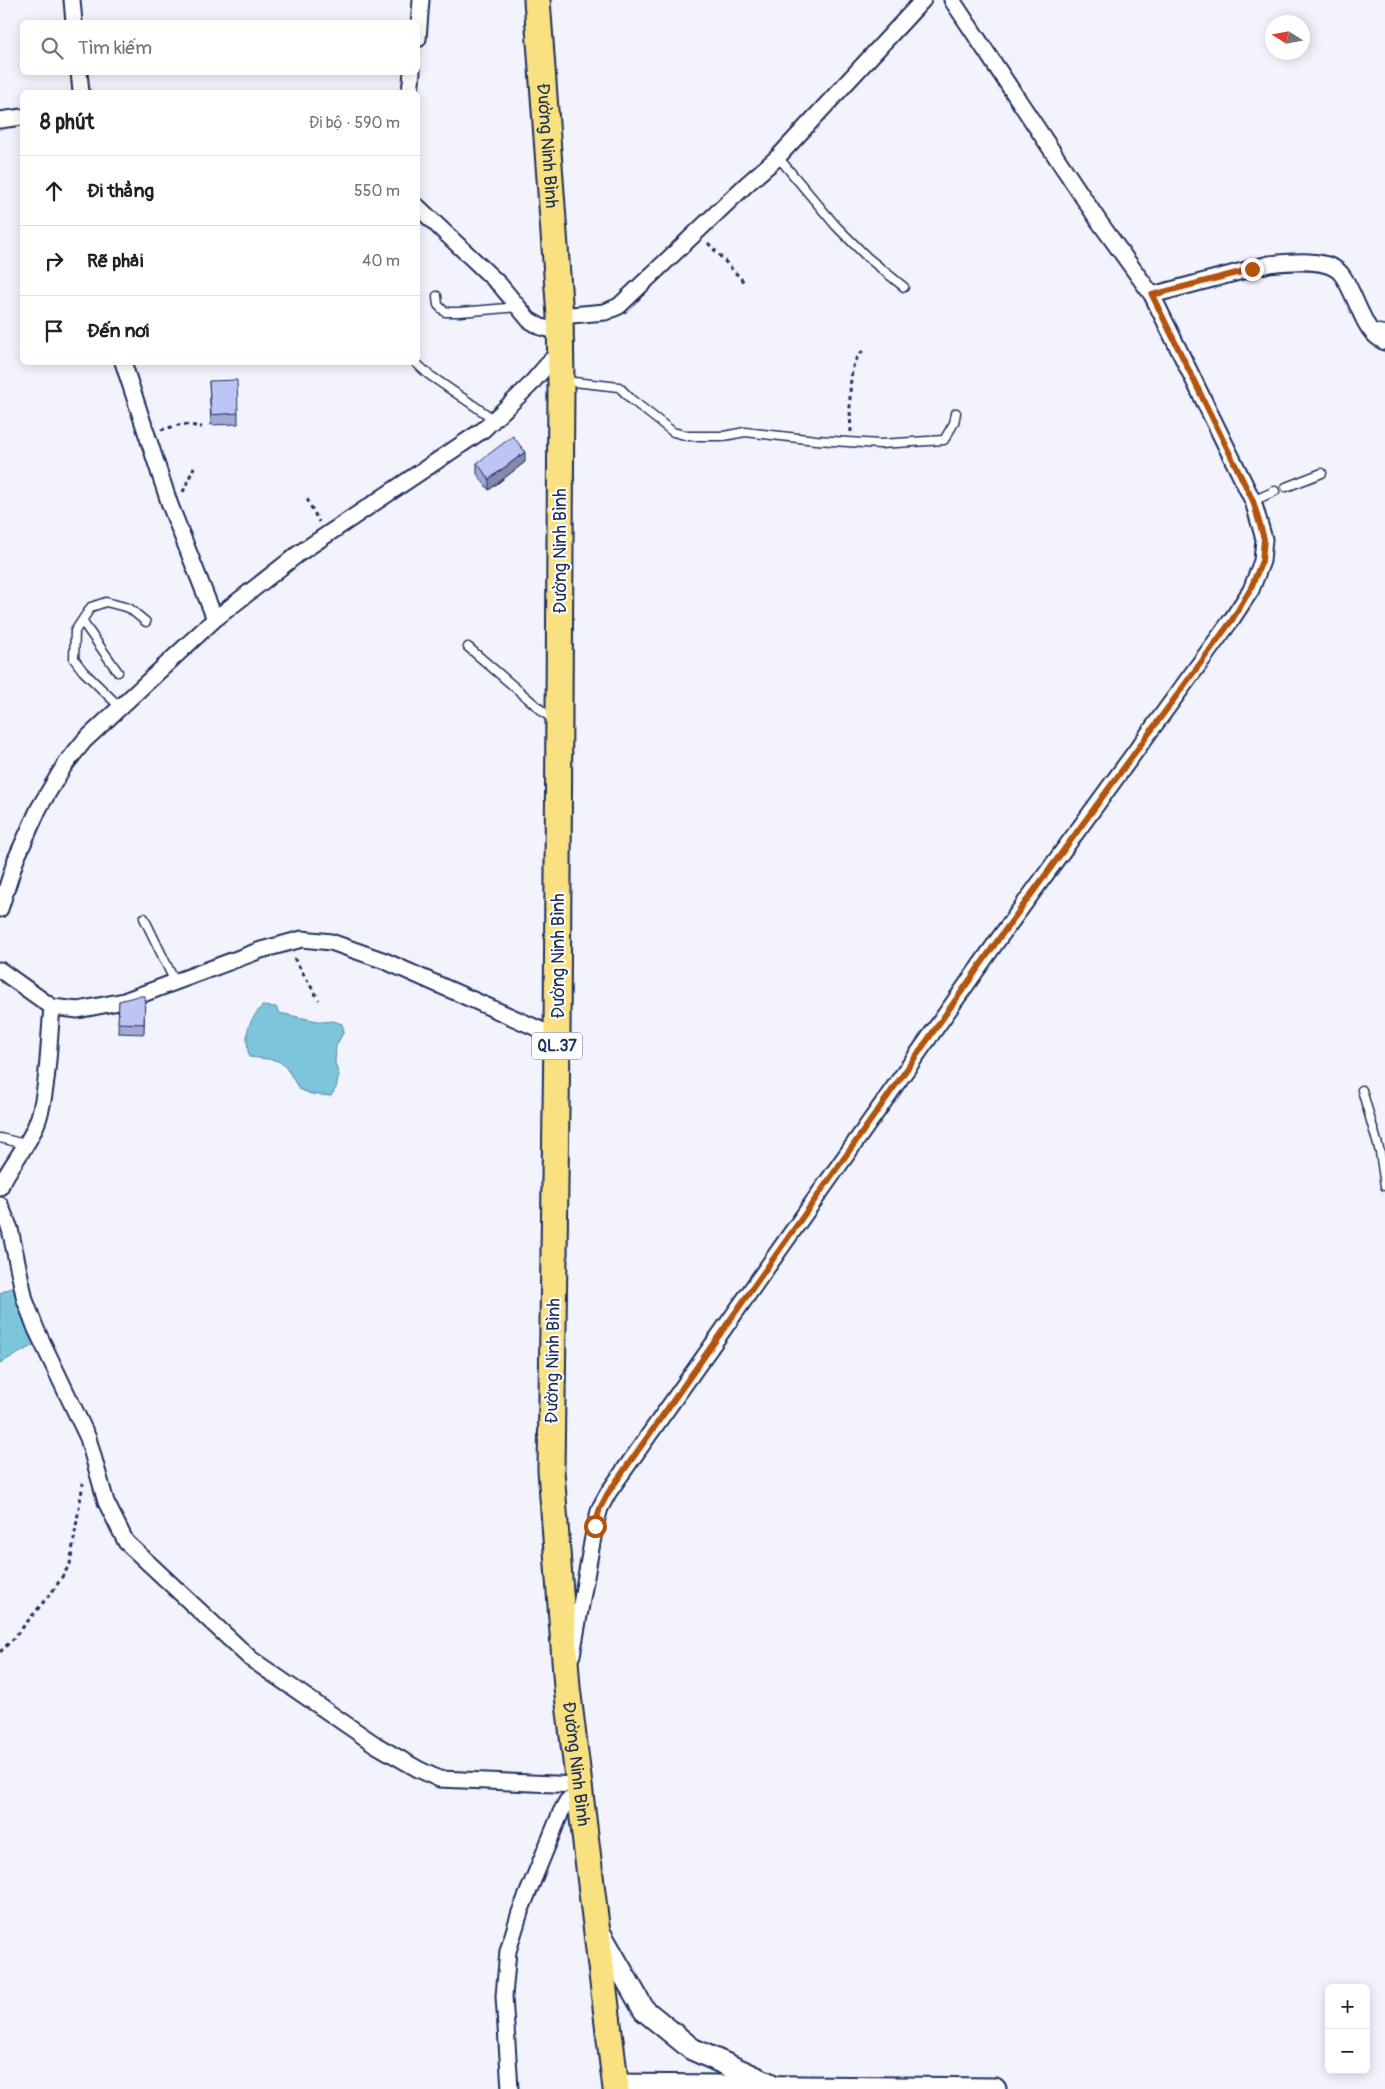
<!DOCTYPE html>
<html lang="vi">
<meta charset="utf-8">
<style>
:root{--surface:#fff;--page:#f2f2f2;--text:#202124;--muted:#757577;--line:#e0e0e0}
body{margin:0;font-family:Pangolin,sans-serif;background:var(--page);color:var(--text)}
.controls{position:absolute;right:15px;bottom:15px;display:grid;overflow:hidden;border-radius:8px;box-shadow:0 2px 12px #0003}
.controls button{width:45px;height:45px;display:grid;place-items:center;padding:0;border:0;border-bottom:1px solid var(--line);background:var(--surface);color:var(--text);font:25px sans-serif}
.compass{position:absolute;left:1265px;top:15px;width:45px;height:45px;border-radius:50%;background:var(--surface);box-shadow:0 2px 12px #0003;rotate:281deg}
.stop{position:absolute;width:15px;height:15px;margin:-11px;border:4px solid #b45309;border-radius:50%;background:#fff}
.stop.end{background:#b45309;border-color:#fff;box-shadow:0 1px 5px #0008}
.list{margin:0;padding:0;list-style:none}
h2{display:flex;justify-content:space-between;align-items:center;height:65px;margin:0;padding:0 20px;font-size:21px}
h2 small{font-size:16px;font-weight:400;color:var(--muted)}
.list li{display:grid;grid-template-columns:32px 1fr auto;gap:15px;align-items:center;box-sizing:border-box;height:70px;padding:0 20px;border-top:1px solid var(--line)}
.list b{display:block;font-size:19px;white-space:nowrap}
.list em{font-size:16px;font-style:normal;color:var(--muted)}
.icon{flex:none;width:28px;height:28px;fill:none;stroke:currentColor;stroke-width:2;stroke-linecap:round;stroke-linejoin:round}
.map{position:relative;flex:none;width:1385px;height:2089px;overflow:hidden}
.search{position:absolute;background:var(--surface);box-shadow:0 2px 12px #0003;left:20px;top:20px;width:400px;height:55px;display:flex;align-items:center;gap:12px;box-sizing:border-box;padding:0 18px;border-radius:8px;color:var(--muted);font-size:19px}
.panel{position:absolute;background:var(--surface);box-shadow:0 2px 12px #0003;left:20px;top:90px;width:400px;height:275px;border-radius:8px}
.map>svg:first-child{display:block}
</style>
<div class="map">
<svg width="1385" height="2089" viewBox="0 0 1385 2089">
<rect width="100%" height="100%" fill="#f2f3fd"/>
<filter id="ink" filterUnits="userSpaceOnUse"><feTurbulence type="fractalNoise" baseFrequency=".02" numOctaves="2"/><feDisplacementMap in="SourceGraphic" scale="10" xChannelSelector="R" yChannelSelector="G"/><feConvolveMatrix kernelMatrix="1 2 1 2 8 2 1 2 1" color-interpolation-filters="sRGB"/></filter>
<g filter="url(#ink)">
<path fill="#7bc5db" stroke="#5589a9" d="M262 1006 276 1007 279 1013 323 1022 333 1021 342 1024 344 1031 336 1046 335 1063 339 1075 336 1088 331 1096 311 1094 299 1089C280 1057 285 1061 249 1057 245 1032 246 1025 262 1006Z
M17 1285 38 1343 0 1363V1293Z"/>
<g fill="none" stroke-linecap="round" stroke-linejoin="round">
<defs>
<path id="service" d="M778 157 836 226 867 257 904 287
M437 296 438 305 445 312H460L519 307
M1372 328 1385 330
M415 362 428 374 495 420
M565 381 619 387 632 400 673 432 688 436H724L745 432 816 440 880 444 944 440 954 423 956 413
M1286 487 1322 473
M1253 501 1275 491
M82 621 118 672
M468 647 554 721
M121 708 83 671 74 659 75 631 91 607 106 602 129 608 146 622
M144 918 175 982
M1362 1090 1380 1152 1385 1186
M0 1138 25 1144"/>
<path id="minor" d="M72 0 74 22
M418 39 421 0
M79 72 81 92
M410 92 412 72
M0 120 22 117
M418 207 500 285 529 320 541 327 560 332
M1152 295 1269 264C1288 262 1330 257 1342 275 1350 286 1355 301 1361 313 1367 326 1372 336 1385 342
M560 316 605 312 619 306 747 184 778 157 923 0
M123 362 170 505 215 619
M0 909 16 859 39 808 64 766 84 741 215 619 298 554 483 430 529 386 560 350
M0 970 52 1007 78 1010 124 1001 261 950 302 939 331 942 385 961 557 1037
M0 1187C11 1163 31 1143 39 1117 48 1087 49 1040 52 1007
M0 1205 10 1229 25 1300 36 1329 88 1438 106 1502 126 1542 251 1659 376 1745 418 1769 439 1779 578 1785
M572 1655 595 1526 600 1508 608 1493 1000 937 1232 619 1251 590 1262 561 1264 539 1253 501 1152 295 1100 223 952 0
M510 2089 504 1996 508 1951 520 1912 561 1812 567 1801 579 1795"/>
<path id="secondary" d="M598 1930 644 2010 692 2049 770 2084
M616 2085 995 2089"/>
<g id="trunk">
<path id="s1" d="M537 0 560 316 561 381 557 1037 551 1470 567 1687 616 2089"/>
</g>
</defs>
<use href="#service" stroke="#1b2f5e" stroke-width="11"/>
<use href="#minor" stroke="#1b2f5e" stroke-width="19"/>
<use href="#secondary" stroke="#1b2f5e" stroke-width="25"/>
<use href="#trunk" stroke="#1b2f5e" stroke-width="29"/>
<path stroke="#1b2f5e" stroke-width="3" stroke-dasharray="4 4" stroke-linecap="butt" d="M708 243 744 282
M161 430 182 424 202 427
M851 432C850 414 848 377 855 361 858 356 862 352 865 348
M183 492 194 467
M307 499 319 522
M294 958 319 1000
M0 1652 14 1638 55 1588 70 1564 83 1483"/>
<use href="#service" stroke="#fff" stroke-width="8"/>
<use href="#minor" stroke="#fff" stroke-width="15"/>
<use href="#secondary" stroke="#fff" stroke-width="21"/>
<use href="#trunk" stroke="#f9e181" stroke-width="25"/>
</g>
<path fill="#a3a9d4" stroke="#1b2f5e" d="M209 381 238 413V424L211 425Z
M525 462 489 490 477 474V463Z
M145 996 144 1034 118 1033 119 1001Z"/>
<path fill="#8589ac" stroke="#1b2f5e" d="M525 452V462L489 490V479Z"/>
<path fill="#bec4f6" stroke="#1b2f5e" d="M237 380 238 413 211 415 209 381Z
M513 436 525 452 489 479 477 463Z
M138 996H145L144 1024 118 1023 119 1001Z"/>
</g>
<g fill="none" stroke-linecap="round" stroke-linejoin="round" filter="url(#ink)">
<path stroke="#b45309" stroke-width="6" d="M595 1526 600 1508 608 1493 1000 937 1232 620 1250 590 1262 561 1264 539 1253 501 1152 295 1252 269"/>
</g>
<g text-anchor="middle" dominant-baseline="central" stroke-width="4" stroke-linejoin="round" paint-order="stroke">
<rect fill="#fff" stroke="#5f6d8e" stroke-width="1" x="532" y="1032.5" width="50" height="27" rx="4"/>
<g font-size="16" font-weight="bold" fill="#1b2f5e">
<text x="557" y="1046">QL.37</text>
</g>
<g font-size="18" fill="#1b2f5e" stroke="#fff">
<text stroke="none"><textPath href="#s1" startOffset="146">Đường Ninh Bình</textPath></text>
<text transform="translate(560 551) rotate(-90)">Đường Ninh Bình</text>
<text transform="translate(558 956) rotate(-90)">Đường Ninh Bình</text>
<text transform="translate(553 1361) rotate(-89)">Đường Ninh Bình</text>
<text stroke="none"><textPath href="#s1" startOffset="1766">Đường Ninh Bình</textPath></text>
</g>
</g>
</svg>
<div class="controls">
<button>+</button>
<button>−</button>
</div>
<svg class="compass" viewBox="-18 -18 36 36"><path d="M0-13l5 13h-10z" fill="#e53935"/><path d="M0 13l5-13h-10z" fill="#757577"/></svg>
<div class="stop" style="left:595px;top:1526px"></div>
<div class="stop end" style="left:1252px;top:269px"></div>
<div class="search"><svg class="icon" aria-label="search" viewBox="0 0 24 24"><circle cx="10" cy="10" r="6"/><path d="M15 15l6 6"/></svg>Tìm kiếm</div>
<section class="panel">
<h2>8 phút<small>Đi bộ · 590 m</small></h2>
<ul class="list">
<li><svg class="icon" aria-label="ahead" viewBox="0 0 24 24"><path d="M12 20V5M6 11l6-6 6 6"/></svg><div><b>Đi thẳng</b></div><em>550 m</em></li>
<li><svg class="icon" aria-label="right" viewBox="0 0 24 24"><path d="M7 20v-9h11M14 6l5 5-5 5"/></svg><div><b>Rẽ phải</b></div><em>40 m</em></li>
<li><svg class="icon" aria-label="arrive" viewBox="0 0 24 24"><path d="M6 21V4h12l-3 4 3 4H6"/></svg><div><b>Đến nơi</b></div></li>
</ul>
</section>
</div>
